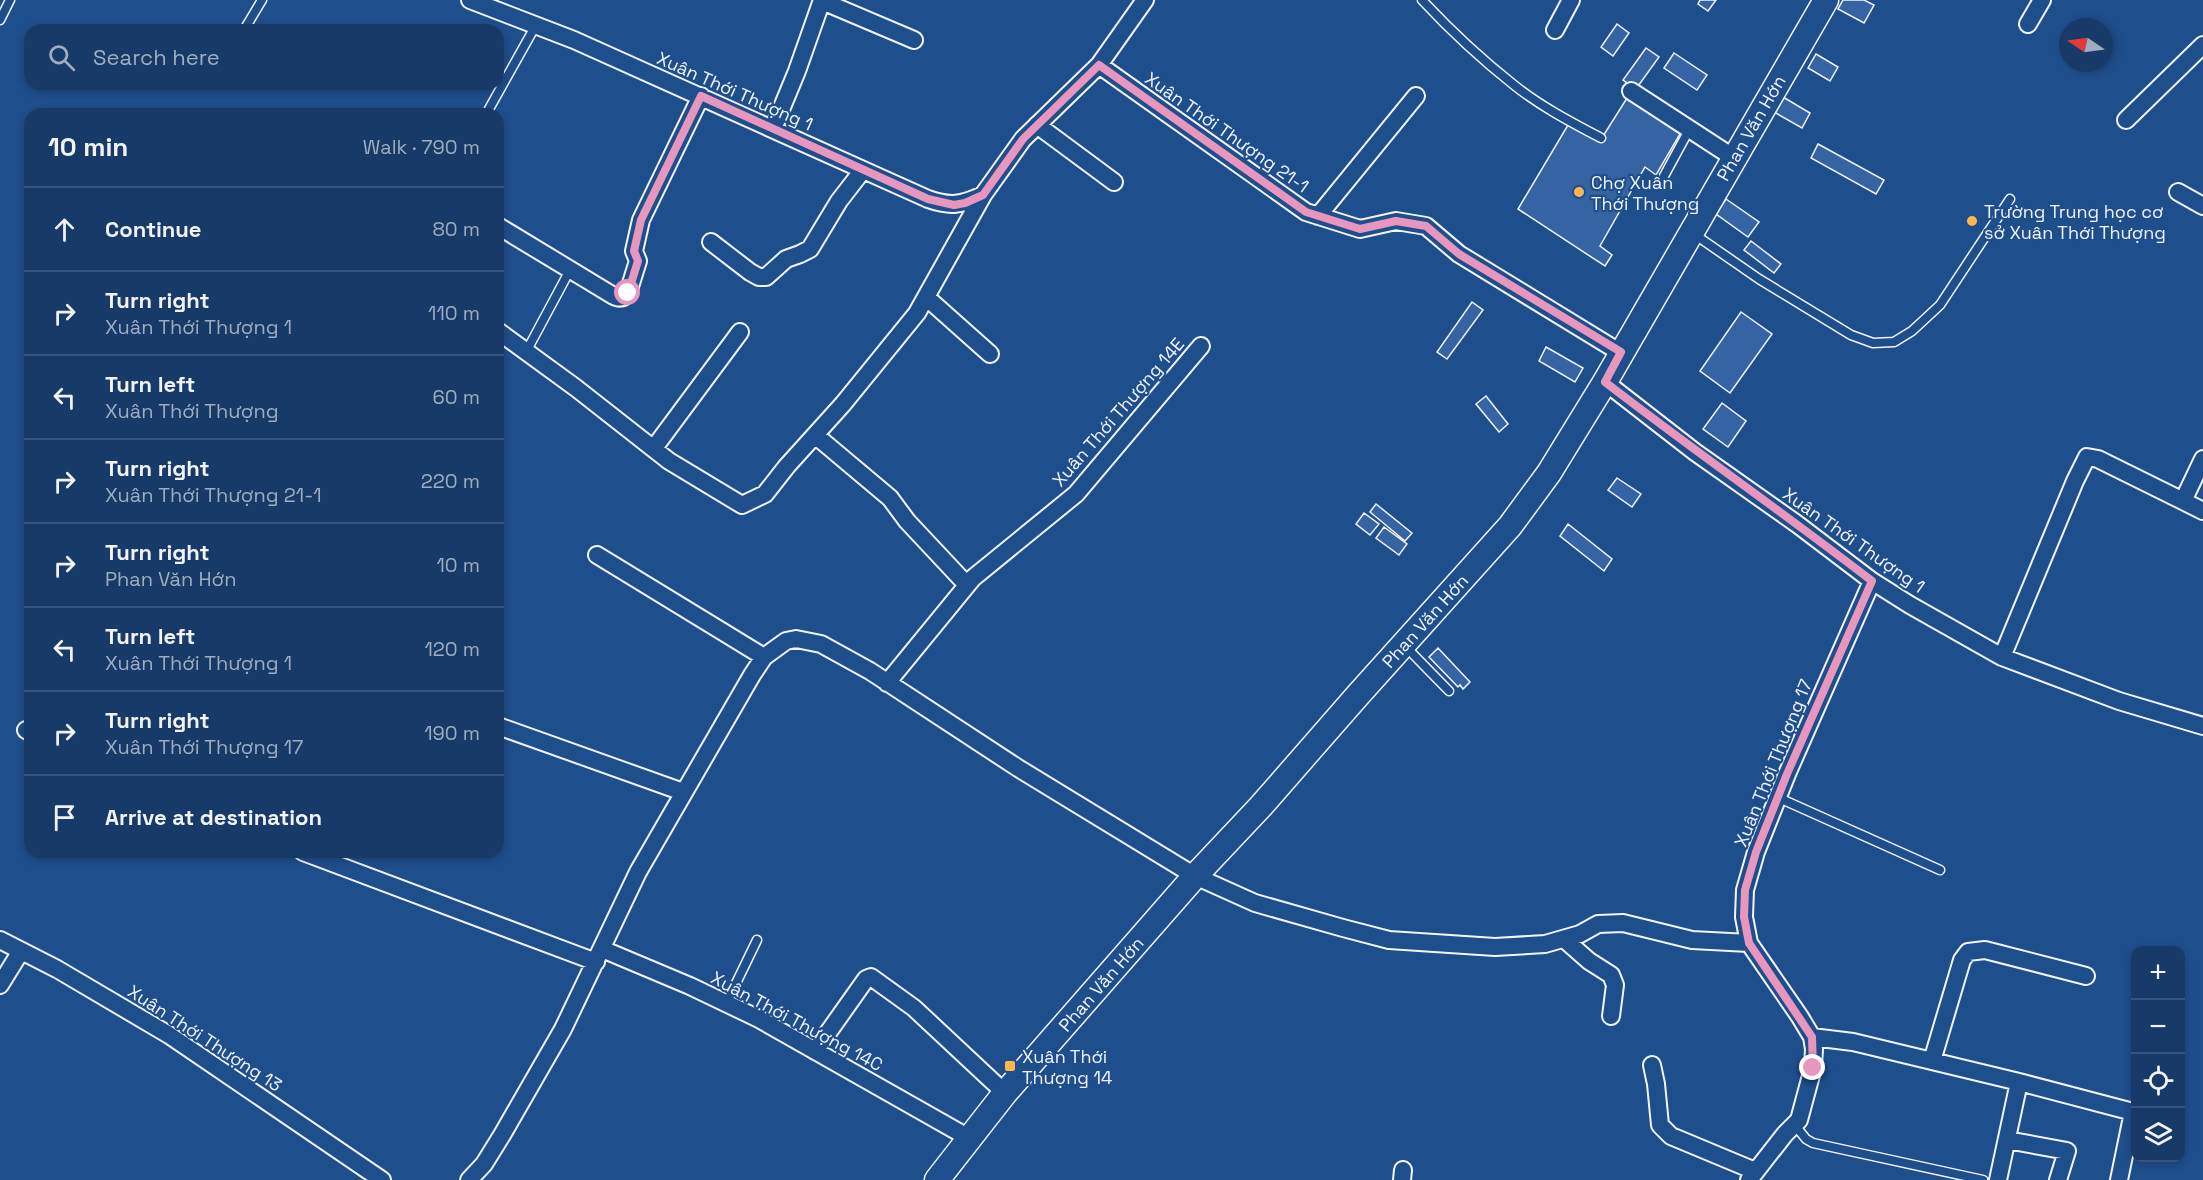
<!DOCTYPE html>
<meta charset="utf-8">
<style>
:root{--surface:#173a69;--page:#244571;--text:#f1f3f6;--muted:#9eadc0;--line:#36547d}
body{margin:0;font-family:"Space Grotesk",sans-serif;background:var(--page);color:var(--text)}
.controls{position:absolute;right:18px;bottom:18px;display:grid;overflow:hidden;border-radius:12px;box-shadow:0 3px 9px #0003}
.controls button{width:54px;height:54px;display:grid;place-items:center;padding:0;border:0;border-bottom:2px solid var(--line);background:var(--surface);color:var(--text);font:30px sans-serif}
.compass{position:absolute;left:2059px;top:18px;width:54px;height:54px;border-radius:50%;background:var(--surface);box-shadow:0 3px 9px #0003;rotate:283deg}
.stop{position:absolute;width:18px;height:18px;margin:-14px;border:4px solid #e797bd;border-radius:50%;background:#fff}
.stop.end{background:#e797bd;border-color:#fff;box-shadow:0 2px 6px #0008}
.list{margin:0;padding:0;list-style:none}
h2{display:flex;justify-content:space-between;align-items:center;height:78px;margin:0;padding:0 24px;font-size:26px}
h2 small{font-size:20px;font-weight:400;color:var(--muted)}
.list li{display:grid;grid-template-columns:39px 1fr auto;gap:18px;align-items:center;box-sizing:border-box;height:84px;padding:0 24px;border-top:2px solid var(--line)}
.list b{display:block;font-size:22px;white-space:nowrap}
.list p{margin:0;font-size:20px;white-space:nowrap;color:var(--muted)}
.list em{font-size:20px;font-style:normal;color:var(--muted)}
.icon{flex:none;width:33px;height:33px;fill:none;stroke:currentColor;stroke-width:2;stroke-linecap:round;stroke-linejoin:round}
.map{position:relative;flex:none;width:2203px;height:1180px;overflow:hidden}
.search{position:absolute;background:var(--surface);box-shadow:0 3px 9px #0003;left:24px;top:24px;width:480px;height:66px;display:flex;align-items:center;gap:15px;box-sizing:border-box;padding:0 21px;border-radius:18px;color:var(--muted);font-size:22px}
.panel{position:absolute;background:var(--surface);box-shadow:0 3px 9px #0003;left:24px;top:108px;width:480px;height:750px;border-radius:18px}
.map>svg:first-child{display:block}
</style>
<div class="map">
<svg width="2203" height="1180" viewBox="0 0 2203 1180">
<rect width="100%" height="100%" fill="#1f4e8c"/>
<path fill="#3563a3" stroke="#f2f6ff" stroke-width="1.5" d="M1700 0H1716L1708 11 1698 4Z
M1843 0H1864L1874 5 1864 23 1838 9Z
M1617 24 1629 33 1613 56 1601 47Z
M1646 48 1659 57 1636 89 1623 80Z
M1674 53 1707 75 1697 90 1664 68Z
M1816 54 1838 67 1830 81 1808 68Z
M1783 97 1810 113 1802 128 1774 112Z
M1627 98 1680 134 1656 175 1645 167 1600 246 1612 255 1605 266 1518 209 1568 125 1600 141Z
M1818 144 1884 180 1876 194 1811 158Z
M1726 199 1759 222 1748 237 1716 214Z
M1751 241 1781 264 1774 273 1744 250Z
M1472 302 1483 310 1447 359 1437 352Z
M1741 312 1772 334 1730 393 1700 371Z
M1546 347 1583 368 1575 382 1539 361Z
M1486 396 1508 424 1499 432 1476 404Z
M1722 403 1746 421 1728 447 1703 429Z
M1617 478 1641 494 1632 507 1608 490Z
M1376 504 1412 533 1405 541 1370 512Z
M1364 513 1379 524 1370 535 1356 524Z
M1568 524 1612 559 1604 571 1560 536Z
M1384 527 1407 544 1399 555 1376 538Z
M1438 648 1470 682 1463 689 1460 685 1458 687 1429 657Z"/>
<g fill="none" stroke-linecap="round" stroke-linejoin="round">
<defs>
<path id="service" d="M1422 0C1451 31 1481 59 1514 85 1540 106 1571 122 1601 138
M0 20 10 0
M244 30 262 0
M489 109 536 25
M1664 176 1689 130
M1694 234 1759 279 1851 335 1873 343 1894 342 1912 331 1940 305 2010 199
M526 352 570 270
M1404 645 1449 691
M1779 798 1940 870
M726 1004 757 940
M1794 1124 1806 1139 1813 1143 1983 1180"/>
<path id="minor" d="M470 0 574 40 928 199C951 207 961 205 983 195
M822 1 914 40
M2028 24 2042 0
M1555 30 1571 0
M1099 65 1306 212 1360 229 1396 221 1426 226 1459 254 1621 353
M1631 91 1734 158
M2126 120 2203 45
M1037 125 1114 182
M773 129 797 71 822 0
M2178 192 2203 206
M1318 216 1416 96
M498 226 612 295C619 299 623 299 628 293L638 261 634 251 641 220 701 96
M711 242 750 272 759 277H766L786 259 800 254 810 249 839 201 863 170
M926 297 990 354
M498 331 576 388 669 461 742 505 765 494 787 466 843 404 917 313 983 195 1023 139 1099 65 1145 0
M1605 382 1695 452 1797 524 1872 581 1910 605 2002 657 2119 701 2203 726
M815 435 890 498 907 521 967 585
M654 448 740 332
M2183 501 2203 511
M597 555 764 657
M2002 657 2075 481 2087 457 2098 459 2183 501 2203 459
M887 683 973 578 1076 494 1201 346
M498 726 683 792
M26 730 30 732
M303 852 596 962
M1564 939 1589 961 1611 975 1615 985 1611 1016
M0 940 57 969 169 1035 382 1180
M602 949 690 986 759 1019 969 1138
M0 985 21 951
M1812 1037 1853 1042 2019 1082 2133 1112 2119 1180
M815 1051 866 979 871 977 914 1008 1005 1093
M1932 1061 1962 960 1968 952 1985 950 2086 976
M1652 1065 1656 1084 1660 1125 1671 1136 1755 1171
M2007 1140 2067 1151 2058 1180
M469 1180 484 1164 502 1135 563 1029 638 872 752 675 764 657 786 641 796 639 821 644 870 671 1018 768 1195 876 1255 903 1343 928 1389 940 1495 947 1545 944 1580 934 1598 924 1623 923 1692 940 1749 943
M1402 1180 1403 1170
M1749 1180 1785 1134 1799 1120 1813 1068 1814 1049 1812 1037 1800 1017 1749 943 1744 917 1745 890 1756 852 1787 774 1872 581
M1998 1180 2019 1082"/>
<path id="secondary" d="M937 1180 1005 1093 1195 876 1261 806 1358 695 1510 526 1549 473 1605 382 1826 0"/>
</defs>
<use href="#service" stroke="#f2f6ff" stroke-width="11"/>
<use href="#minor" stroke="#f2f6ff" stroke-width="20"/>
<use href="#secondary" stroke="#f2f6ff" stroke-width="27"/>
<use href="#service" stroke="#1f4e8c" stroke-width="8"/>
<use href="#minor" stroke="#1f4e8c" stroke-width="16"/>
<use href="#secondary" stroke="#1f4e8c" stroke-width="24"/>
</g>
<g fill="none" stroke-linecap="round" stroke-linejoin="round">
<path stroke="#e797bd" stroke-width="8" d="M628 293 638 261 634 251 641 220 701 96 928 199 954 205 965 203 983 195 1023 139 1099 65 1306 212 1360 229 1396 221 1426 226 1459 254 1621 352 1605 382C1693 450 1784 513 1872 581L1787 774 1756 852 1745 890 1744 917 1749 943 1812 1037 1813 1068"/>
</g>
<g fill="#ffb74d" stroke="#1f4e8c" stroke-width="2">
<circle cx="1579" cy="192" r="6"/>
<circle cx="1972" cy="221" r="6"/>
<rect x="1004" y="1060" width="12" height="12" rx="3"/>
</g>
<g text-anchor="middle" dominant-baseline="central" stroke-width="4.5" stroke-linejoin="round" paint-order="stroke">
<g font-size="18" fill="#f2f6ff" stroke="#1f4e8c">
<text transform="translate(735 91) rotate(24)">Xuân Thới Thượng 1</text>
<text transform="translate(1751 128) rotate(-60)">Phan Văn Hớn</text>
<text transform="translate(1227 132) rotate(35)">Xuân Thới Thượng 21-1</text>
<text transform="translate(1118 412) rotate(-49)">Xuân Thới Thượng 14E</text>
<text transform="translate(1854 540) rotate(35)">Xuân Thới Thượng 1</text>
<text transform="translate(1425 621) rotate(-48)">Phan Văn Hớn</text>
<text transform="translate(1773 763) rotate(-68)">Xuân Thới Thượng 17</text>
<text transform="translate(1101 984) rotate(-49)">Phan Văn Hớn</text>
<text transform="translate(797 1021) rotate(28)">Xuân Thới Thượng 14C</text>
<text transform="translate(205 1038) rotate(33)">Xuân Thới Thượng 13</text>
</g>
<g font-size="18" fill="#f2f6ff" stroke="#1f4e8c" text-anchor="start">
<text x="1591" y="182">Chợ Xuân<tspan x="1591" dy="21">Thới Thượng</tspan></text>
<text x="1984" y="211">Trường Trung học cơ<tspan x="1984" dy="21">sở Xuân Thới Thượng</tspan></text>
<text x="1022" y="1056">Xuân Thới<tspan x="1022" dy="21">Thượng 14</tspan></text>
</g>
</g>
</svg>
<div class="controls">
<button>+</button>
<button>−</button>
<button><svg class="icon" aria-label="locate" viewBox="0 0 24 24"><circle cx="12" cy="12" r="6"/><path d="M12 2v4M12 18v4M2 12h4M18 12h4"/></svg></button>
<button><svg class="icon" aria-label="layers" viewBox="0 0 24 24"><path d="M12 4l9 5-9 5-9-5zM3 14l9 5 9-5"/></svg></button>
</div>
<svg class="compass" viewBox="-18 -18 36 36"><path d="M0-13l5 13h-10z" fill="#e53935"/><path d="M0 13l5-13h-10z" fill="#9eadc0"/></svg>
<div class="stop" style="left:628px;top:293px"></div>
<div class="stop end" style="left:1813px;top:1068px"></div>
<div class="search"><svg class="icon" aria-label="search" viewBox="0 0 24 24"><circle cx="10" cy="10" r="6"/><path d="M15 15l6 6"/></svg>Search here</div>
<section class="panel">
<h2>10 min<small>Walk · 790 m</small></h2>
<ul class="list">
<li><svg class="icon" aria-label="ahead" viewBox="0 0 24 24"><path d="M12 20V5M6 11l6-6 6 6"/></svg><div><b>Continue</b></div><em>80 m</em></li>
<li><svg class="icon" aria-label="right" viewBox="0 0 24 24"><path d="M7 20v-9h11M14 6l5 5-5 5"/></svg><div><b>Turn right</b><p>Xuân Thới Thượng 1</p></div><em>110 m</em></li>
<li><svg class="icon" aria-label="left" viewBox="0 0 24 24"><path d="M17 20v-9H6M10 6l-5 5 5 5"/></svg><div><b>Turn left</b><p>Xuân Thới Thượng</p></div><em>60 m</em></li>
<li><svg class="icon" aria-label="right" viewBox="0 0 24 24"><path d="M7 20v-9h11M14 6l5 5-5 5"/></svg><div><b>Turn right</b><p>Xuân Thới Thượng 21-1</p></div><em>220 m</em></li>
<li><svg class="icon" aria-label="right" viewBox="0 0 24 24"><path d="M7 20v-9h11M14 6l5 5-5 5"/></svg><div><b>Turn right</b><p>Phan Văn Hớn</p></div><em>10 m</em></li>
<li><svg class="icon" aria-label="left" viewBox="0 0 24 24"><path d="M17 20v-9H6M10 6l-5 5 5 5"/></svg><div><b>Turn left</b><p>Xuân Thới Thượng 1</p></div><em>120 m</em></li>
<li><svg class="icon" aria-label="right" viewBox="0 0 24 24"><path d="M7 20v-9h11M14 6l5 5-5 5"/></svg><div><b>Turn right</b><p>Xuân Thới Thượng 17</p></div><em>190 m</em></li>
<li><svg class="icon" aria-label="arrive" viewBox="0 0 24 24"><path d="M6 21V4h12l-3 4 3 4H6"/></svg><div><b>Arrive at destination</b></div></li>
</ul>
</section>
</div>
